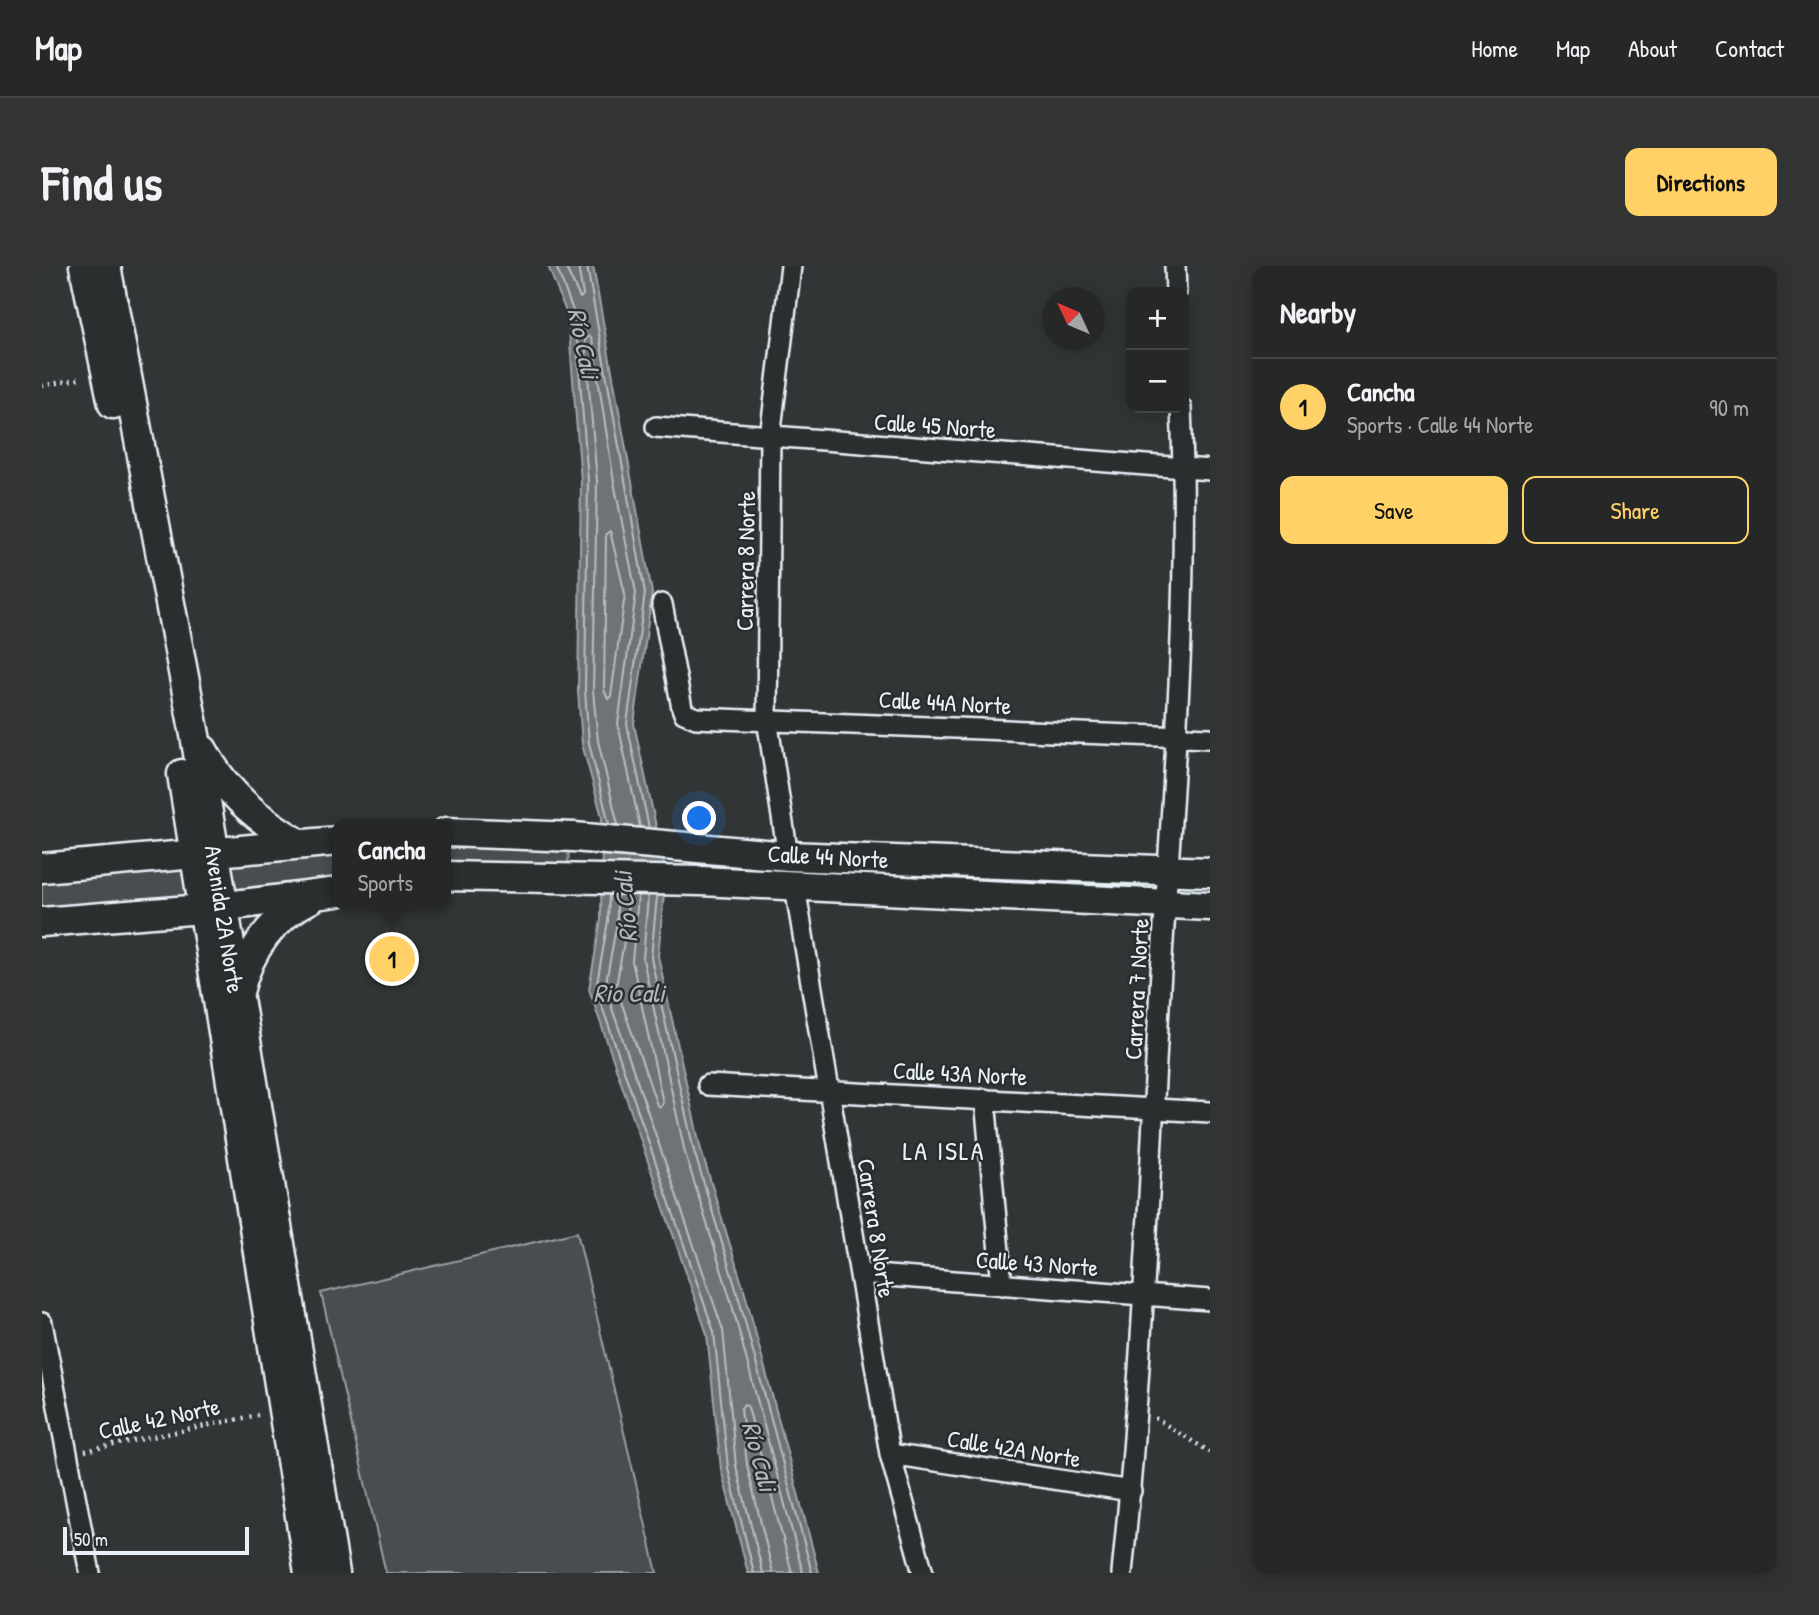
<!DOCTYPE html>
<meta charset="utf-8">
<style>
:root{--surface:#262828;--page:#323434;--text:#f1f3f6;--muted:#a4a6a8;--line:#424445;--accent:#ffd166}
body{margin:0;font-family:"Patrick Hand",sans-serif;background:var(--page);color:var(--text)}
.controls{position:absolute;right:21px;top:21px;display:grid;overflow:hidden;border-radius:14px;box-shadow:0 4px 18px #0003}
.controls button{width:63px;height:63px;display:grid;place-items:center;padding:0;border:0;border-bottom:2px solid var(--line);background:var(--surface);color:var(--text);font:35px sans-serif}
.compass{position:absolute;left:1000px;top:21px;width:63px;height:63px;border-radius:50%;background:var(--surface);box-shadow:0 4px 18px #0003;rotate:314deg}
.scale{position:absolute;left:21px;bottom:18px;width:186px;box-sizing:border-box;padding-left:7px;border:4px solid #e8f1f8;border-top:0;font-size:19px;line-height:24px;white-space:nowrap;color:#e8f1f8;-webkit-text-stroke:5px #2a2d2e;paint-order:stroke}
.you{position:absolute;left:658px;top:553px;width:24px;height:24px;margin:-18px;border:5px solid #fff;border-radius:50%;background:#1a73e8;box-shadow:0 0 0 10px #1a73e833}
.badge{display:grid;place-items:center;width:46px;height:46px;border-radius:50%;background:var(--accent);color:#111;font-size:23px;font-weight:700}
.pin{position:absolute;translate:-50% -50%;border:4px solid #fff;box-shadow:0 2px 7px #0006}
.popup{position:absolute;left:290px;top:553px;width:119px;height:91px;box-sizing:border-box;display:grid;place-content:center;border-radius:14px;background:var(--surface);filter:drop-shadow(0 2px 5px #0005);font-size:23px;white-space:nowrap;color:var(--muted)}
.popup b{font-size:26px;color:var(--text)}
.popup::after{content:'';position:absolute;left:50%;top:100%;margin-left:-14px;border:14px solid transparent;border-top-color:var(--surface)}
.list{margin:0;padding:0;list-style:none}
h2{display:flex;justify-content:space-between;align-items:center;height:91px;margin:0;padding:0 28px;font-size:30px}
h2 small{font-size:23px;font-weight:400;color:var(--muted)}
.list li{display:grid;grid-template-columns:46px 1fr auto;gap:21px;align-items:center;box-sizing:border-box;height:98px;padding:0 28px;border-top:2px solid var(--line)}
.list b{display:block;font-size:26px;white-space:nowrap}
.list p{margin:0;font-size:23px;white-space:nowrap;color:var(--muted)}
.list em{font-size:23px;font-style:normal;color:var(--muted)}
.actions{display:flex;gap:14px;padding:21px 28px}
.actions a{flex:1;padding:16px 0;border:2px solid var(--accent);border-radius:14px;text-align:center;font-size:24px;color:var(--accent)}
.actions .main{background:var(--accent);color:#111}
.map{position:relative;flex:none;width:1168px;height:1307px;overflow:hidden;border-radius:14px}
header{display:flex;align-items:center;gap:42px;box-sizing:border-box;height:98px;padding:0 35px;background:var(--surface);border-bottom:2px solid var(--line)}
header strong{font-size:33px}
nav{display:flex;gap:38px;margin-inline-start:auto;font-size:24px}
.intro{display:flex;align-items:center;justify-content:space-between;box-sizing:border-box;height:168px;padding:0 42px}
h1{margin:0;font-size:49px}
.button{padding:18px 32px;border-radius:14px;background:var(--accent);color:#111;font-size:24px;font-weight:700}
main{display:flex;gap:42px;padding:0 42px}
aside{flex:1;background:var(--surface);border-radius:14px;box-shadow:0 4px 18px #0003}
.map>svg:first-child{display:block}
</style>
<header>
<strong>Map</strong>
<nav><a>Home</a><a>Map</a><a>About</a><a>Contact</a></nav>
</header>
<div class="intro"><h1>Find us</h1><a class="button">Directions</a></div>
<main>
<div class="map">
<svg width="1168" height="1307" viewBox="0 0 1168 1307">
<rect width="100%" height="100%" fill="#323536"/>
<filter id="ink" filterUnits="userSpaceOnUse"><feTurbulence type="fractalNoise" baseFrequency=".0143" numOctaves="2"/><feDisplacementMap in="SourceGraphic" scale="14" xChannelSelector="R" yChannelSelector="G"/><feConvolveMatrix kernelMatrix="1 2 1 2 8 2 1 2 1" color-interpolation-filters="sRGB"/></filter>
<g filter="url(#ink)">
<path fill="#494d4f" stroke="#989fa4" stroke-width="2" d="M404 566 528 571 525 611 404 610Z
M296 575V626L181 640 172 585Z
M152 587 160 643 0 656V602Z
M535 966 615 1307H344L279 1027Z"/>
<path fill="#6e7376" stroke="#9fa5aa" stroke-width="2" d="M506 0H551L610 327 592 458 624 607 616 690 659 884 704 1031 777 1307H706L679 1203 665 1068 547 723 559 654 560 551 540 478 536 425 539 215 526 51Z"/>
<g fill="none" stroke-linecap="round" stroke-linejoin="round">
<path stroke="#b7bfc4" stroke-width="2" d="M514 0 533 50 546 215 543 425 547 477 567 558
M523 0 538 32 541 29 536 0
M545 0 603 327 585 458 607 562
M568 265 583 328 569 430 566 433 562 424 564 268Z
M576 559 556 475 551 425 555 215 543 74 547 70 550 73 572 216 594 327 576 458 598 561
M567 629 566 655 554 723 672 1066 686 1202 712 1307
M575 629V656L563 722 681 1064 694 1200 721 1307
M586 629 585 658 574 721 615 839 618 841 621 837 590 695 596 630
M606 630 601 693 643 887 689 1035 761 1307
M615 630 609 692 652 885 697 1033 770 1307
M731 1307 705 1199 699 1142 702 1138 706 1141 750 1307"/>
<defs>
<path id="minor" d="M1133 0 1134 26
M614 161 1168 204
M620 338 640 442 642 447 654 452 1168 472
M746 590 725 453 728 171 749 0
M753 621 848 1188 881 1307
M666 819 1168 846
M943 833 960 1019
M818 1008 1168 1034
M0 1057 48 1307
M848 1188 1089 1225
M1080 1307C1100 1113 1107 917 1118 722 1130 531 1148 333 1139 142"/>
<path id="secondary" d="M42 0 71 138
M64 0 153 469 293 1307
M161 484C183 526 216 554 258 578
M140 508 267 1307
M404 566 532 571 746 590 1168 606
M0 602 296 575
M404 610 659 615 1168 640
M0 656 160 643 296 626
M197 726C207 684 231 651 270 632"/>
</defs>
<use href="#minor" stroke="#e8f1f8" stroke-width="24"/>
<use href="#secondary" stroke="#e8f1f8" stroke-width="33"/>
<path stroke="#e8f1f8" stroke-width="4.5" stroke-dasharray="2 5" stroke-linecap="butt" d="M0 120 40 112
M1113 1152 1168 1186
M43 1185 216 1149"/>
<use href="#minor" stroke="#2a2d2e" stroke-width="19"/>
<use href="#secondary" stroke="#2a2d2e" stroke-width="28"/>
</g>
</g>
<g text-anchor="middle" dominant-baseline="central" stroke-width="5" stroke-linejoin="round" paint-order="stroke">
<g font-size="24" fill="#e8f1f8" stroke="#2a2d2e">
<text transform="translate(893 159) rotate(4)">Calle 45 Norte</text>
<text transform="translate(703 295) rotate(-89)">Carrera 8 Norte</text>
<text transform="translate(903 436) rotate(3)">Calle 44A Norte</text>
<text transform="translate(786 590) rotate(3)">Calle 44 Norte</text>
<text transform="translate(183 653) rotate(81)">Avenida 2A Norte</text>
<text transform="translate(1094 723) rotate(-87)">Carrera 7 Norte</text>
<text transform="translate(918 807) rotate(3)">Calle 43A Norte</text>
<text transform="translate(835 962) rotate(81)">Carrera 8 Norte</text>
<text transform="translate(995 997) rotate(4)">Calle 43 Norte</text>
<text transform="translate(117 1152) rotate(-12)">Calle 42 Norte</text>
<text transform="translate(972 1182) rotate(9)">Calle 42A Norte</text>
</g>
<g font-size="26" font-style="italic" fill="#b1b8be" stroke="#2a2d2e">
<text transform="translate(542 77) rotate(78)">Río Cali</text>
<text transform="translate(583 641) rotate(-95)">Río Cali</text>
<text x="587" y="726">Rio Cali</text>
<text transform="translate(718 1190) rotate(75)">Río Cali</text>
</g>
<g font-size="26" letter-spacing="2" fill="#e8f1f8" stroke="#2a2d2e">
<text x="902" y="884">LA ISLA</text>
</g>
</g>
</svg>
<div class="controls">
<button>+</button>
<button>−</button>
</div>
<svg class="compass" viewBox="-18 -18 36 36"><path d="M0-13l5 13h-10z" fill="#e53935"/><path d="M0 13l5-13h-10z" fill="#a4a6a8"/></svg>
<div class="scale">50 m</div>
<div class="you"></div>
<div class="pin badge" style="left:350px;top:693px">1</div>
<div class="popup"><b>Cancha</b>Sports</div>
</div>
<aside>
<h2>Nearby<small></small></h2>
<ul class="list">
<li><span class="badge">1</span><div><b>Cancha</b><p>Sports · Calle 44 Norte</p></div><em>90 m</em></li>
</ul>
<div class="actions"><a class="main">Save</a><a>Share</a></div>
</aside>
</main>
